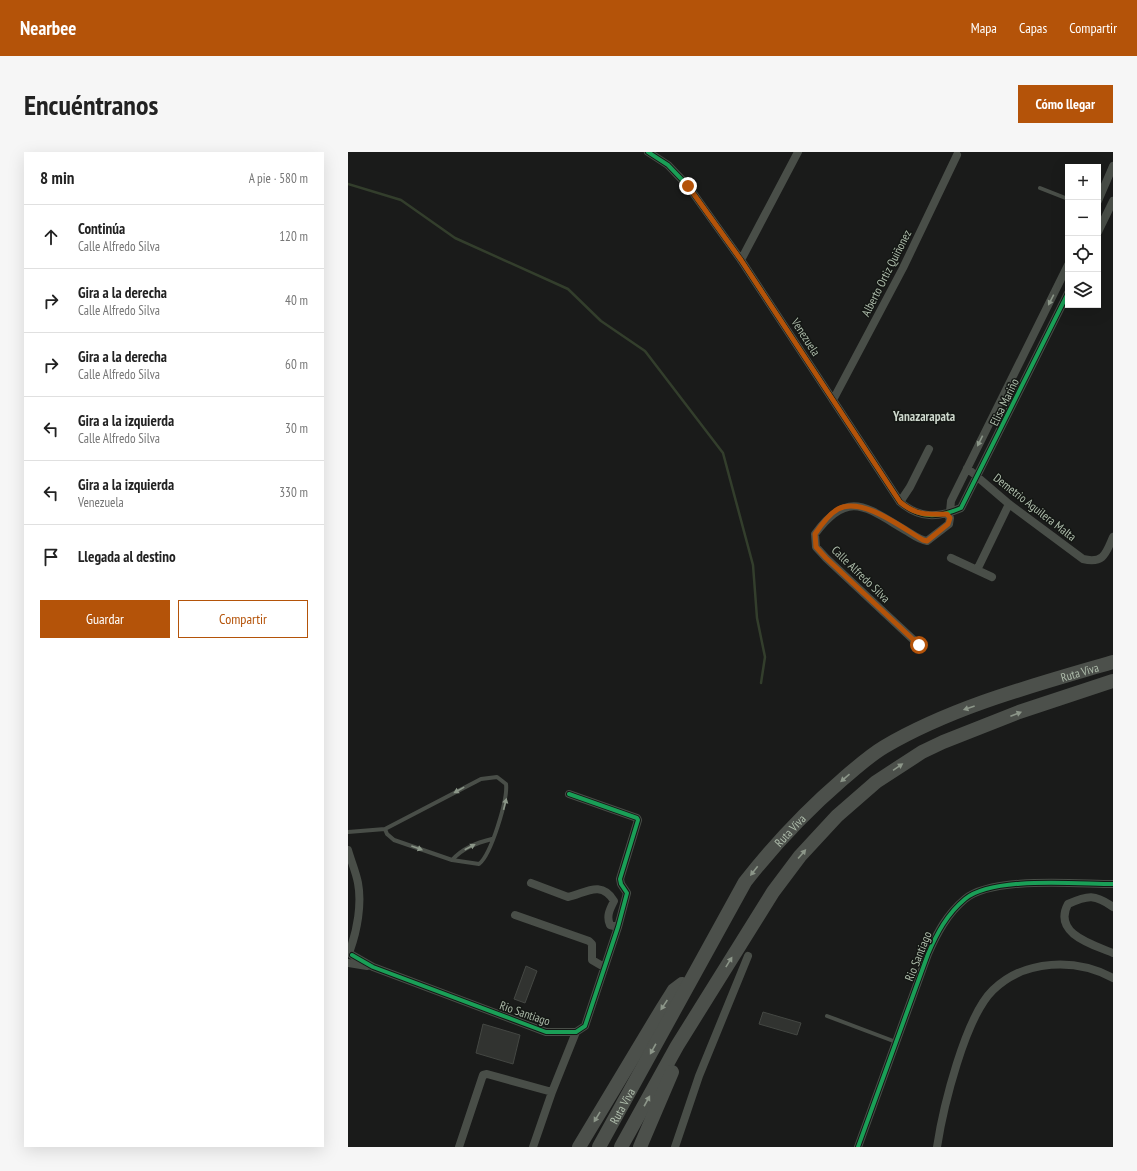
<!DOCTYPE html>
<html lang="es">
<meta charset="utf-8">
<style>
:root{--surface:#fff;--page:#f6f6f6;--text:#222;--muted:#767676;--line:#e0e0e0;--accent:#b45309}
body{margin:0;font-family:"PT Sans Narrow",sans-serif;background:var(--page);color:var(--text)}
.controls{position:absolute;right:12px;top:12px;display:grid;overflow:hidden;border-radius:0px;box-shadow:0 4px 16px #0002}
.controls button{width:36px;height:36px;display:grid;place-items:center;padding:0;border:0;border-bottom:1px solid var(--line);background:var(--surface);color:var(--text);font:20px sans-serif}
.stop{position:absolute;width:12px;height:12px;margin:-9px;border:3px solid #b45309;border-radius:50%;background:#fff}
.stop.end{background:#b45309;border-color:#fff;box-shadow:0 1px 4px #0008}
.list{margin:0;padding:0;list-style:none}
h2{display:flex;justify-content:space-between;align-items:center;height:52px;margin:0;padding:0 16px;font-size:17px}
h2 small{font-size:13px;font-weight:400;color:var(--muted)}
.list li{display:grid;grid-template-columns:26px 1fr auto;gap:12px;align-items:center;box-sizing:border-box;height:64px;padding:0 16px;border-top:1px solid var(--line)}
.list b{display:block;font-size:15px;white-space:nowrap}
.list p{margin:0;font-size:13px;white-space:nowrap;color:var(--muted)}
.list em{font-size:13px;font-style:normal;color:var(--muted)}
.actions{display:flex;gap:8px;padding:12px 16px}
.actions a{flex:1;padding:9px 0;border:1px solid var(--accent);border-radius:0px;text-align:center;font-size:14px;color:var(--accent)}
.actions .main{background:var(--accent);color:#fff}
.icon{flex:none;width:22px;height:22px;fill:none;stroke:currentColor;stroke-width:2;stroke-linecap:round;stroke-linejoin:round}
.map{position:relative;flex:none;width:765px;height:995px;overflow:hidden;border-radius:0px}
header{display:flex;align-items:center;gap:24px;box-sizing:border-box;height:56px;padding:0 20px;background:var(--accent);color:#fff}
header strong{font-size:19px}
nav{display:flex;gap:22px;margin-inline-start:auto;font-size:14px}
.intro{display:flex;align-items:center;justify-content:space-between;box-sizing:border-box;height:96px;padding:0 24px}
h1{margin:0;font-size:28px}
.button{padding:10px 18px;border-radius:0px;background:var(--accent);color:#fff;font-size:14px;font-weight:700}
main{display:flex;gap:24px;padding:0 24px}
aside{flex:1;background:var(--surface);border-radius:0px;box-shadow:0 4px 16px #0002}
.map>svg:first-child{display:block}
</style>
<header>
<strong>Nearbee</strong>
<nav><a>Mapa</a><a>Capas</a><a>Compartir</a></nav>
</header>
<div class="intro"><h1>Encuéntranos</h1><a class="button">Cómo llegar</a></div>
<main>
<aside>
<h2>8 min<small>A pie · 580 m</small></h2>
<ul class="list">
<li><svg class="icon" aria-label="ahead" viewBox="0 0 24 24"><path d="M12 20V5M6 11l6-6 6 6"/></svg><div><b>Continúa</b><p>Calle Alfredo Silva</p></div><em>120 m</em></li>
<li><svg class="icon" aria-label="right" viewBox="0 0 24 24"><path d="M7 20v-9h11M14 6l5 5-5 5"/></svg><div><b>Gira a la derecha</b><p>Calle Alfredo Silva</p></div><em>40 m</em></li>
<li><svg class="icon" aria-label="right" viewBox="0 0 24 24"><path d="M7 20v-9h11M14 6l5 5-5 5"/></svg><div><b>Gira a la derecha</b><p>Calle Alfredo Silva</p></div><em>60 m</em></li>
<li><svg class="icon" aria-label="left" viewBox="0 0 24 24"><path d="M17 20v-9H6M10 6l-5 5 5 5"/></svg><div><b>Gira a la izquierda</b><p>Calle Alfredo Silva</p></div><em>30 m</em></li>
<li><svg class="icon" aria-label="left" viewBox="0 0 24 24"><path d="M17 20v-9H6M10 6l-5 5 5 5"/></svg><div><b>Gira a la izquierda</b><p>Venezuela</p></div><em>330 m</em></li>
<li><svg class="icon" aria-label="arrive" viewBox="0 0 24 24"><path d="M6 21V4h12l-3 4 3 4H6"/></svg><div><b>Llegada al destino</b></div></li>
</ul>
<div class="actions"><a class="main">Guardar</a><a>Compartir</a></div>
</aside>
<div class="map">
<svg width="765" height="995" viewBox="0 0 765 995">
<rect width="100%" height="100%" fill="#1a1b1a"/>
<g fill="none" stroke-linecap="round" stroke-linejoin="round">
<path stroke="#333e2c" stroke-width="2.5" d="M0 32 53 48 107 86 220 137 253 169 297 199 375 301 405 413 409 466 417 505 413 531"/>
</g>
<path fill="#313330" stroke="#444743" d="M178 814 189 819 177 851 166 847Z
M415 860 453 871 449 883 411 872Z
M135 872 172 883 165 912 128 901Z"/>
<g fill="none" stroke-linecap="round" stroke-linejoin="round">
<path stroke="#494e48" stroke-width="4" d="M692 36 720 47
M0 680 37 677 133 627 149 625 158 632C160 647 143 703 131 712L104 708 46 688 39 682 37 677
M104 708C115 696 128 691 144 687
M479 864 548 890"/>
<path stroke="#494e48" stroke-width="8" d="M300 0 320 13 340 34 393 108 552 350C572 367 590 366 613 356L720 141
M750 49 765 14
M750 80 765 49
M393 108 450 0
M485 248 555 116 609 3
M619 316 661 352 735 407C756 412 758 401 765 385
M552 350 562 335 581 297
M602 360 603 349 720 113
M603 406 644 425
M629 418 661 352
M571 493 478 406 468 395 467 382C500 337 518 355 557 378 564 382 571 388 579 389L601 372 602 366 599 362
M0 698C3 709 8 720 10 731 14 752 9 779 2 798
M183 731 220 745C236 742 253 727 266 749 262 757 258 764 262 773L270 775
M765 755C747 742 740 743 720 752 704 782 746 793 765 801
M167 763 241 789 244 792V808L256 815
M4 803 25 815 198 880H228L237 874 270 775 279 741 273 732 272 727 290 668 289 666 221 642
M0 811 19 814
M111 995 135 923 139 922 204 940
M185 995 204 940 228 880
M327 995 351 924 400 804
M510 995 580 802C589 781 599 762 617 747 645 724 728 732 765 732
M589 995C595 956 617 865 645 838 677 807 728 806 765 826"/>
<g stroke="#4c504b" stroke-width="14">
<path d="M231 995 314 857 326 838 334 832"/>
<path id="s1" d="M251 995 397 730C426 693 459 658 495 627 508 616 521 604 536 595 606 554 687 533 765 510"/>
<path d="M273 995 329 894 425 740 452 704 489 664 528 630 574 600 595 590 671 560 765 529"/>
<path d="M292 995 324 920"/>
</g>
<defs>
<path id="cycleway" d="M300 0 320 13 340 34 393 108 552 350C572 367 590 366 613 356L720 141
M4 803 25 815 198 880H228L237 874 270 775 279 741 273 732 272 727 290 668 289 666 221 642
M510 995 580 802C589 781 599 762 617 747 645 724 728 732 765 732"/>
</defs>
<use href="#cycleway" stroke="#141714" stroke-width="6"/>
<use href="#cycleway" stroke="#1a9f57" stroke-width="4"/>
</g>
<defs><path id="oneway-solid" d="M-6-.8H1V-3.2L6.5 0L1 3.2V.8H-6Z"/></defs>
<g fill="#8b9688">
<use href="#oneway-solid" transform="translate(703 148) rotate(117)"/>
<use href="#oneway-solid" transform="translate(632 289) rotate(116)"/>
<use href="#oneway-solid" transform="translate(111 638) rotate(151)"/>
<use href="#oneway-solid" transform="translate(157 652) rotate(-76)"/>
<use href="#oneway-solid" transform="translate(122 695) rotate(-28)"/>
<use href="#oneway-solid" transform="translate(69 696) rotate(20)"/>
</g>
<g fill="#8c9689">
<use href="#oneway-solid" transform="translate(621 556) rotate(161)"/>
<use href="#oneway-solid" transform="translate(668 562) rotate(-21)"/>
<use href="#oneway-solid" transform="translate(550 615) rotate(-34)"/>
<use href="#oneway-solid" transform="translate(497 626) rotate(139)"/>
<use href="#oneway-solid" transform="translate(454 702) rotate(-49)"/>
<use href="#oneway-solid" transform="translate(406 719) rotate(128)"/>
<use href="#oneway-solid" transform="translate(381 810) rotate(-58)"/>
<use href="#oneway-solid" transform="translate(316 853) rotate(124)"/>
<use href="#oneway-solid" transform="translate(305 897) rotate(119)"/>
<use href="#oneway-solid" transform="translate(299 949) rotate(-61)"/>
<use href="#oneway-solid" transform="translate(249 965) rotate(121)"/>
</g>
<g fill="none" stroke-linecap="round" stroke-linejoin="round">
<path stroke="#b45309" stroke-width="5" d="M340 34 393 108 552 350C567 363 580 363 599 362L602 366 600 372 579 389 575 388C554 376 514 344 490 357 481 362 473 373 467 382L468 395 478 406 571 493"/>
</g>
<g text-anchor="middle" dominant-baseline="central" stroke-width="3" stroke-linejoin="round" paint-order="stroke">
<g font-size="12" fill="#aebcab" stroke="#141714">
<text transform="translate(538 121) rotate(-63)">Alberto Ortiz Quiñonez</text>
<text transform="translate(458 185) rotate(57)">Venezuela</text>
<text transform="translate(656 250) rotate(-64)">Elisa Mariño</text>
<text transform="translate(687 355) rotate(38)">Demetrio Aguilera Malta</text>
<text transform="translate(513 422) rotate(44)">Calle Alfredo Silva</text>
<text stroke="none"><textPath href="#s1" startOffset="707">Ruta Viva</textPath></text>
<text stroke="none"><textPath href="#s1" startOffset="371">Ruta Viva</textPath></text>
<text transform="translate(570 804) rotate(-68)">Rio Santiago</text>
<text transform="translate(177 861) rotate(19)">Rio Santiago</text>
<text stroke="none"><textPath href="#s1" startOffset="47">Ruta Viva</textPath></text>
</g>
<g font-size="13" font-weight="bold" fill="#cdd7cc" stroke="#141714">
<text x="576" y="264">Yanazarapata</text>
</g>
</g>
</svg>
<div class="controls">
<button>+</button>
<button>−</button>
<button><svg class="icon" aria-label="locate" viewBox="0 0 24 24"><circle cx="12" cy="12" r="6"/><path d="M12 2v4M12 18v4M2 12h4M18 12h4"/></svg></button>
<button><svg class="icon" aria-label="layers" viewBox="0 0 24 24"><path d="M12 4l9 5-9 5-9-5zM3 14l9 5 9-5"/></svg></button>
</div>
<div class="stop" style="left:571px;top:493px"></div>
<div class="stop end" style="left:340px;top:34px"></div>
</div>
</main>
